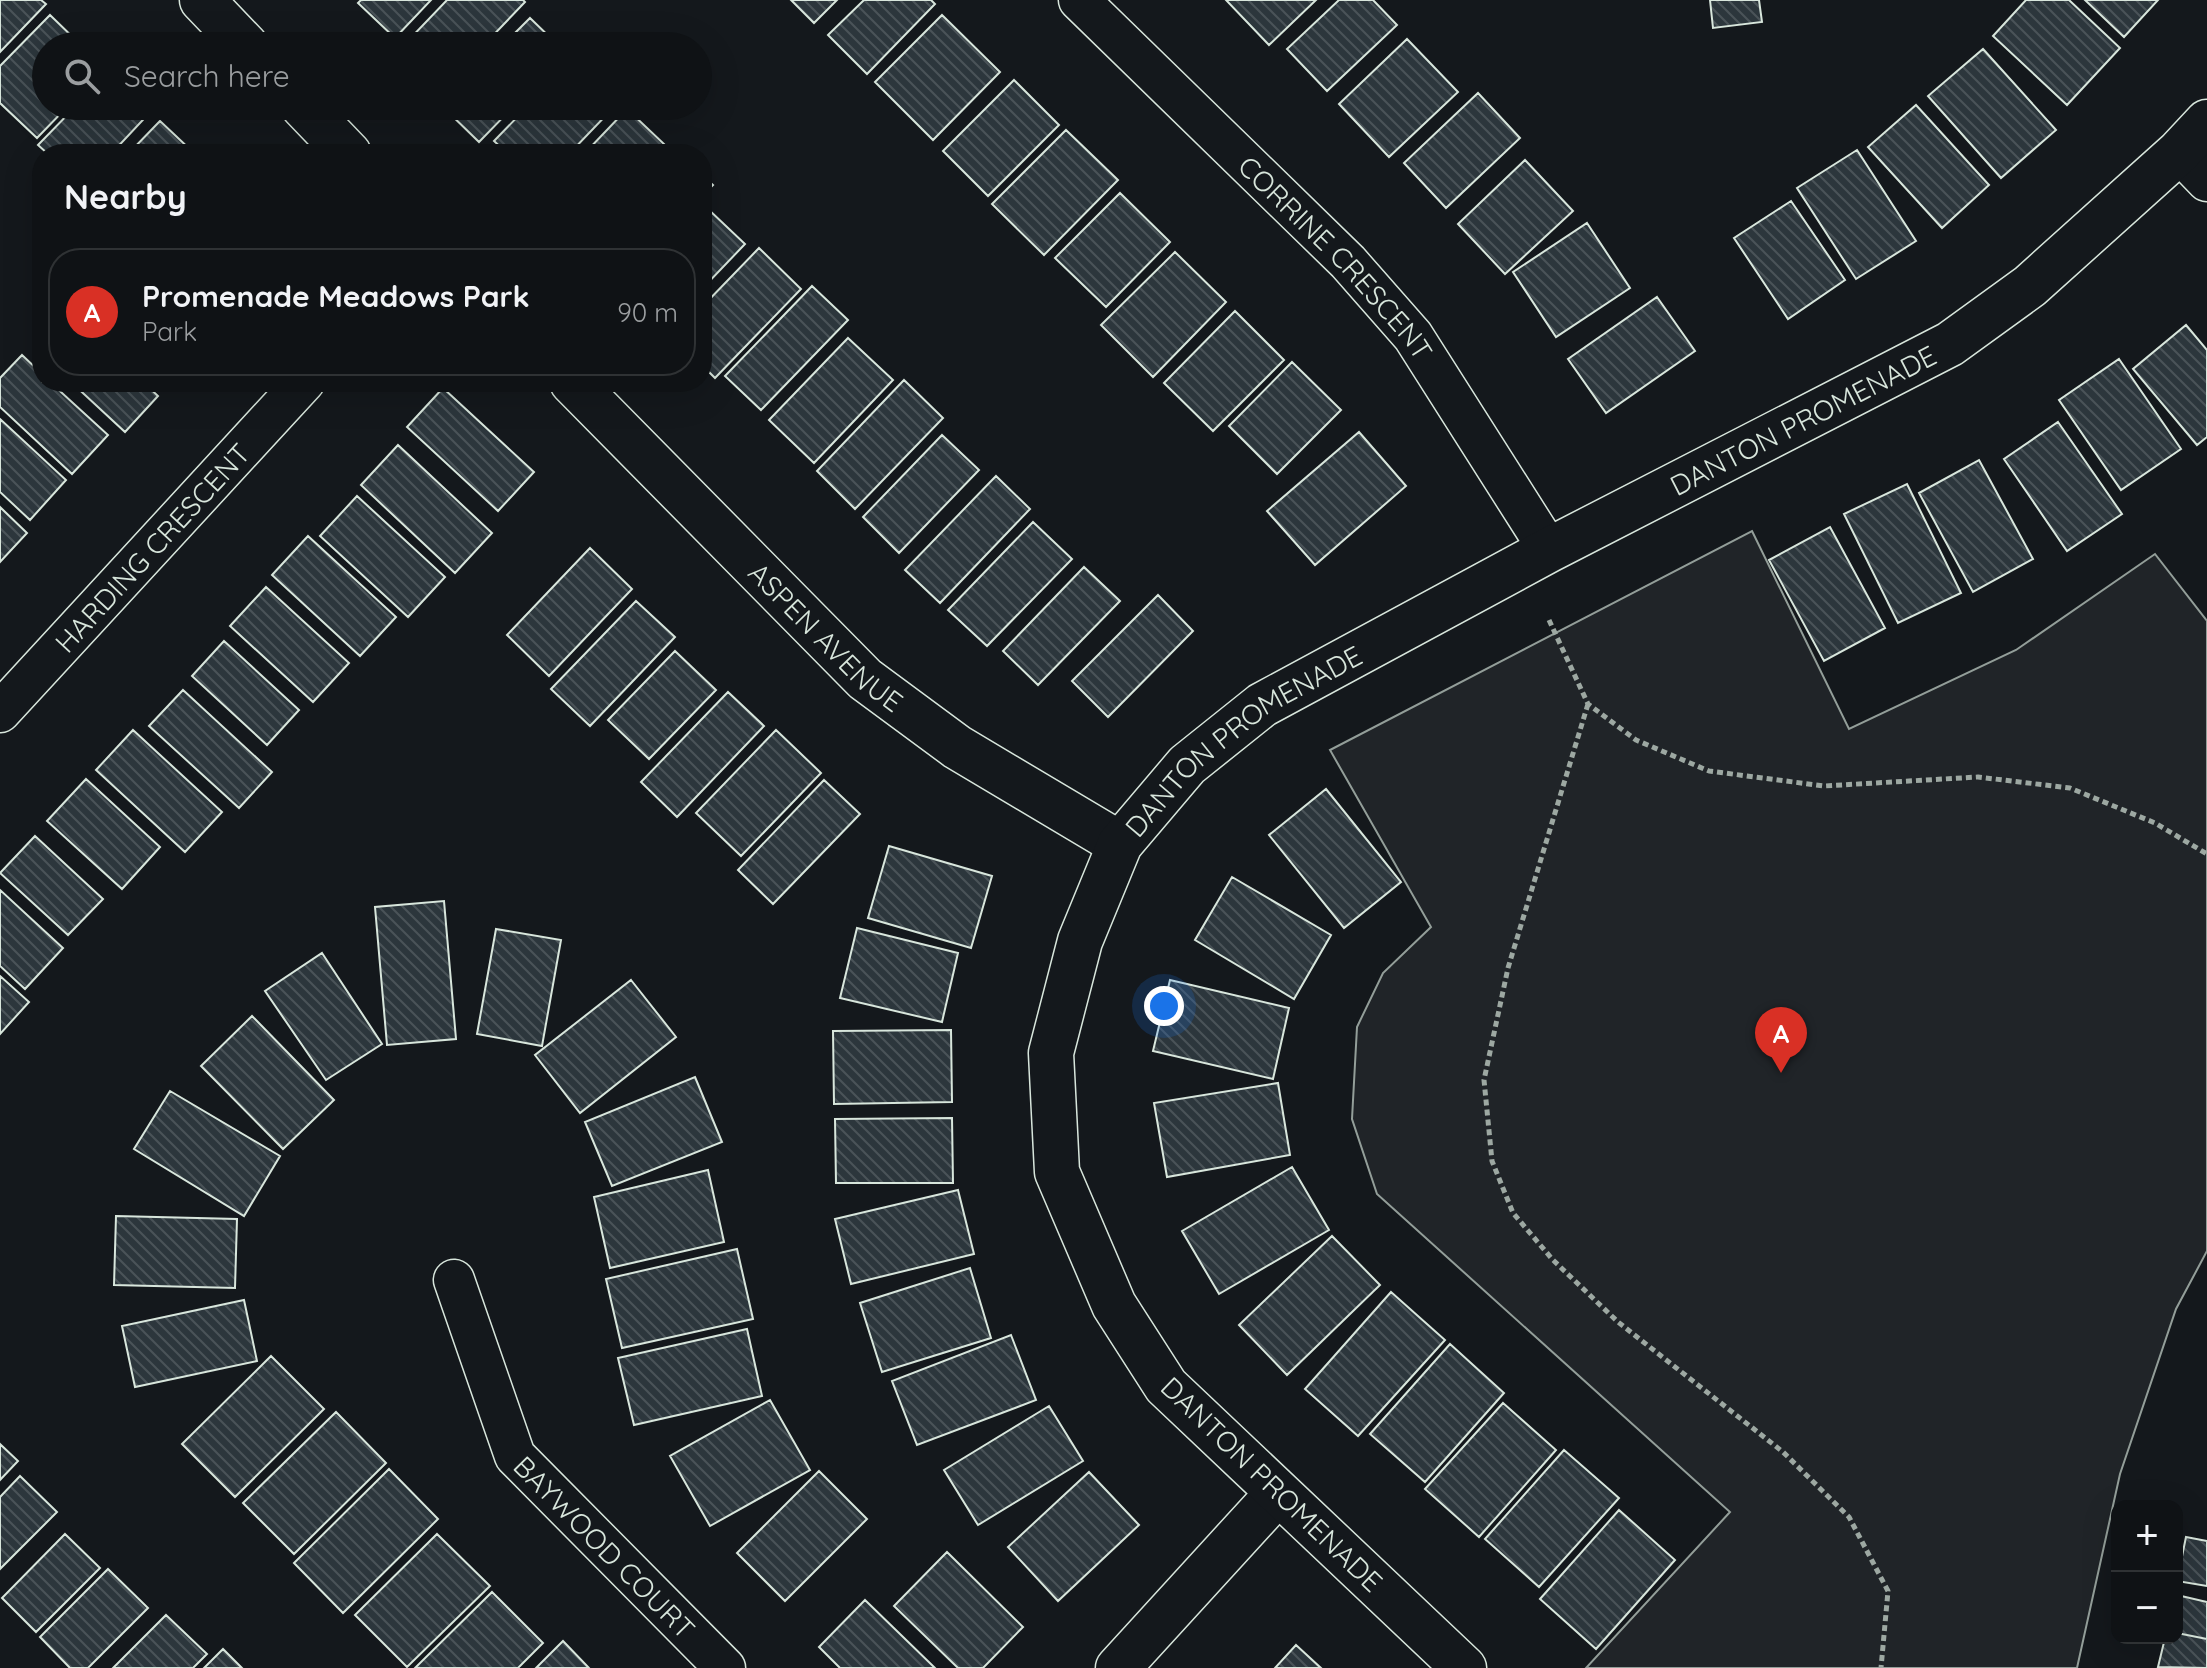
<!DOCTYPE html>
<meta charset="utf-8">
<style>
:root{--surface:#0f1215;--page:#1d2022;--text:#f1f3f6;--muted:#9b9ea0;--line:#2f3234;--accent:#d93025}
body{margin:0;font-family:Quicksand,sans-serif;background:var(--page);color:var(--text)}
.controls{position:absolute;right:24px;bottom:24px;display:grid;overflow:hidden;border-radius:16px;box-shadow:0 8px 32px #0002}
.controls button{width:72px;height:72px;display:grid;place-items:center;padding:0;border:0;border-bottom:2px solid var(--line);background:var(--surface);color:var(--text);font:40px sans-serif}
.you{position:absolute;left:1164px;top:1006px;width:28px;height:28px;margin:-20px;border:6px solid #fff;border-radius:50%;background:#1a73e8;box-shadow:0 0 0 12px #1a73e833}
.badge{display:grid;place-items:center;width:52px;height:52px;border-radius:50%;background:var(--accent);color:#fff;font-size:26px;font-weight:700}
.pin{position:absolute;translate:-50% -66px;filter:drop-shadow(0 2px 4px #0008)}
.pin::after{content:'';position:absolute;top:42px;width:28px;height:24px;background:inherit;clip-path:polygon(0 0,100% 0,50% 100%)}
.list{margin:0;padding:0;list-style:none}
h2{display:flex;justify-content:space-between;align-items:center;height:104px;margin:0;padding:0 32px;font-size:34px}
h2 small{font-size:26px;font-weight:400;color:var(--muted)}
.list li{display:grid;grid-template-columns:52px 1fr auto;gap:24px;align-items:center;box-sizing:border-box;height:128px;margin:0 16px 16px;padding:0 16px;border:2px solid var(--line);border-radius:32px}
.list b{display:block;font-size:30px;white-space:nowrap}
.list p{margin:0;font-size:26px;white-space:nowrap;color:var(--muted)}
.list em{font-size:26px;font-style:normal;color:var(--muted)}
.icon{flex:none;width:44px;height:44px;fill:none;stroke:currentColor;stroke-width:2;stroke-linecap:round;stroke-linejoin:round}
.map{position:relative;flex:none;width:2207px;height:1668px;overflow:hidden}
.search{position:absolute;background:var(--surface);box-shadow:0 8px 32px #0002;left:32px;top:32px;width:680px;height:88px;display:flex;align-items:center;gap:20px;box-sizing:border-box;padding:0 28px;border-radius:44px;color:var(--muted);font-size:30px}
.panel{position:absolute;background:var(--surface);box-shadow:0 8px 32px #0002;left:32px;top:144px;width:680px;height:248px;border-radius:32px}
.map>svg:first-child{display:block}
</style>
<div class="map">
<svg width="2207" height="1668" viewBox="0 0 2207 1668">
<defs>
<pattern id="building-back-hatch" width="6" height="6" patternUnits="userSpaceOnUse" patternTransform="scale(2)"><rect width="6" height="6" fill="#2c363c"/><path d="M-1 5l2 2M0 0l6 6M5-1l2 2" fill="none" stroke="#4a5358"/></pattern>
</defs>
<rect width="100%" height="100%" fill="#14181c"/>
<path fill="#202428" stroke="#939e99" stroke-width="2" d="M1752 531 1849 729 2016 650 2155 554 2207 621V1251L2176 1309 2120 1474 2077 1668H1586L1730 1512 1377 1194 1352 1119 1357 1027 1383 973 1431 927 1330 750Z"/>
<path fill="url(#building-back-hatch)" stroke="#d8e6dc" stroke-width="2" d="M0 0H41L46 4 0 52Z
M361 0H431L395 38 358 3Z
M447 0H523L525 2 483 46H403Z
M791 0H837L814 23Z
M864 0H931L935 4 867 74 828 35Z
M1226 0H1316L1269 45Z
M1339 0H1373L1397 25 1327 91 1287 49Z
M1710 0H1759L1762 22 1713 28Z
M2026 0H2069L2120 48 2067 105 1993 36Z
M2085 0H2158L2124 37Z
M50 15 82 46H46V106H68L37 138 0 103V66Z
M942 15 1000 72 933 140 875 82Z
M530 18 559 46H502Z
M1407 39 1458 92 1389 157 1339 104Z
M1983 49 2056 130 2001 178 1928 96Z
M1014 80 1059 125 988 196 943 151Z
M1478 93 1520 138 1446 208 1404 163Z
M1916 105 1989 185 1942 228 1868 147Z
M76 106H154L155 107 111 154H48L38 145Z
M444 106H514L479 142 443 107Z
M528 106H615L569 154H508L494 141Z
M627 109 664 144 655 154H584Z
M160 121 195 154H128Z
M1066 130 1118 180 1044 255 992 204Z
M1857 150 1916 241 1856 279 1797 188Z
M1525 160 1573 211 1505 274 1458 224Z
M702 175 713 185 702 196Z
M1120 193 1170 242 1106 307 1055 258Z
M1791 201 1845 280 1788 319 1734 238Z
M708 209 745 244 702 289V215Z
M1587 223 1630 288 1556 337 1513 272Z
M759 248 801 289 715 378 702 365V307Z
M1175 252 1226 302 1153 377 1101 325Z
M812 286 848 320 761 410 725 376Z
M1657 297 1695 351 1606 413 1568 359Z
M1235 311 1284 360 1213 431 1164 383Z
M2186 325 2207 350V437L2197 445 2133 369Z
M848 338 893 380 814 463 769 420Z
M22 355 42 374V382H50L108 435 72 474 0 407V378Z
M2119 359 2181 449 2121 490 2059 400Z
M1292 362 1341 410 1277 474 1229 426Z
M904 380 943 418 855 509 817 471Z
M71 382H143L158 396 125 432Z
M443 388 534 472 498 511 407 427Z
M0 419 66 480 30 520 0 492Z
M2058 422 2122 514 2067 551 2004 459Z
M1359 432 1406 486 1315 565 1267 511Z
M942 435 979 470 899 553 863 517Z
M398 445 492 533 455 573 361 485Z
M1979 460 2033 559 1973 592 1919 493Z
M996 476 1030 509 940 603 905 570Z
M1907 484 1961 593 1898 623 1844 514Z
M357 496 445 577 408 617 320 536Z
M0 507 27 533 0 562Z
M1033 522 1072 559 987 646 948 610Z
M1830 527 1885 628 1824 661 1769 560Z
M308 536 396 617 360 656 272 575Z
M590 548 632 589 549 676 507 635Z
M1084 567 1120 601 1038 685 1003 651Z
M266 587 349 663 313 702 230 626Z
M1158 595 1193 631 1108 717 1072 681Z
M636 601 675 637 590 726 551 689Z
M224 641 299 710 267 745 192 676Z
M675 651 716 690 649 759 608 720Z
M183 690 272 772 239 808 149 726Z
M728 692 764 726 677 817 641 782Z
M133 730 222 812 185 852 96 770Z
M776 730 821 773 741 856 696 813Z
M86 779 160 847 122 889 47 821Z
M824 780 860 814 773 904 738 870Z
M1326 789 1401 882 1344 928 1269 835Z
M35 836 103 899 68 935 0 873Z
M889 846 992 876 971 948 868 918Z
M1232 877 1331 935 1294 999 1195 940Z
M0 890 63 948 25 989 0 966Z
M444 901 456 1039 387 1045 375 907Z
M857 928 958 953 942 1022 840 998Z
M496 929 561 940 542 1046 477 1034Z
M322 953 382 1044 326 1080 265 991Z
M0 976 29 1002 0 1034Z
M631 980 676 1037 580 1113 535 1055Z
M1170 980 1289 1008 1273 1079 1153 1051Z
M252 1016 334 1100 283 1149 201 1066Z
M951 1030 952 1102 834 1104 833 1031Z
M695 1077 722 1142 612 1186 585 1122Z
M1278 1083 1290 1155 1167 1177 1154 1103Z
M170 1091 280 1156 244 1216 134 1149Z
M952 1118 953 1183H836L835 1119Z
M1292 1167 1329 1230 1219 1294 1182 1231Z
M708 1170 724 1242 610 1268 594 1197Z
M958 1190 974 1254 851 1284 835 1219Z
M116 1216 237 1219 235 1288 114 1285Z
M1332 1236 1380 1285 1287 1375 1239 1325Z
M737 1249 753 1319 622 1348 606 1279Z
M970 1268 991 1338 882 1372 860 1303Z
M1391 1292 1445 1340 1358 1436 1305 1389Z
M244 1300 257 1361 135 1387 122 1326Z
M747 1329 762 1396 634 1425 618 1358Z
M1011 1335 1036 1400 917 1445 892 1381Z
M1450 1344 1504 1393 1425 1482 1370 1434Z
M271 1356 324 1409 235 1497 182 1444Z
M770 1400 810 1470 710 1526 670 1456Z
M1503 1403 1556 1450 1479 1537 1425 1489Z
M1049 1406 1083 1461 978 1525 944 1470Z
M336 1412 386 1463 294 1554 243 1503Z
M0 1444 18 1461 0 1480Z
M1564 1450 1619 1498 1539 1587 1485 1539Z
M389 1469 438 1519 343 1613 294 1563Z
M819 1471 867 1519 785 1601 737 1553Z
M1089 1472 1139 1525 1058 1601 1008 1547Z
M20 1476 57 1512 0 1569V1497Z
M1619 1510 1675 1560 1596 1649 1540 1599Z
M65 1534 100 1568 36 1632 2 1598Z
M437 1534 490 1586 407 1667 355 1615Z
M2186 1537 2207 1541V1586L2177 1581Z
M947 1552 1023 1627 983 1668H958L894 1606Z
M108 1569 148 1608 88 1668H70L40 1637Z
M492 1592 543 1643 518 1668H415Z
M2177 1595 2207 1602V1639L2177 1633Z
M865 1600 935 1668H840L819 1647Z
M166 1615 207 1654 193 1668H113Z
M2177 1633 2207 1639V1668L2158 1667 2165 1638H2177Z
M563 1641 589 1668H536Z
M1296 1645 1321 1668H1275Z
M223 1649 242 1668H204Z"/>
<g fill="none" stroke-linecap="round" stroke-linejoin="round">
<defs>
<g id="street">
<path id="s1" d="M1079 0 1348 262 1413 336 1549 550"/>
<path d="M2179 152 2207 181"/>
<path id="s2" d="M0 712 304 382"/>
<path id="s3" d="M454 1280 515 1456 725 1668"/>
</g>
<g id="secondary">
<path d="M202 0 246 46"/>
<path d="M303 106 349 154"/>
<path id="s4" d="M572 382 865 679 957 747 1120 844"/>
<path d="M1118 1668 1277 1494"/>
<path id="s5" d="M1464 1668 1166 1386 1114 1305 1057 1172 1051 1053 1080 941 1120 844 1187 765 1262 705 1549 550 1950 344 2030 286 2179 152 2207 122"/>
</g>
</defs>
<use href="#street" stroke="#d8e6dc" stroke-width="43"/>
<use href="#secondary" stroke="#d8e6dc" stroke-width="47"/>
<path stroke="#9da8a2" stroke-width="5" stroke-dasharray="6 4" stroke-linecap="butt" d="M1549 620 1588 704 1636 740 1709 771 1824 786 1978 777 2070 788 2155 823 2207 854
M1588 704 1508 968 1484 1080 1492 1161 1513 1213 1553 1260 1618 1322 1783 1452 1849 1517 1888 1591 1881 1668"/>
<use href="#street" stroke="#14181c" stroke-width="40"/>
<use href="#secondary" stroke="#14181c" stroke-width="44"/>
</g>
<g text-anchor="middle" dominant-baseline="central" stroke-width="6" stroke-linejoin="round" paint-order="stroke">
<g font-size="28" fill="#d8e6dc" stroke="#14181c">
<text stroke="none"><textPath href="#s1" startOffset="364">CORRINE CRESCENT</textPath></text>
<text stroke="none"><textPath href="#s5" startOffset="1802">DANTON PROMENADE</textPath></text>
<text stroke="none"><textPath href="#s2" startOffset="224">HARDING CRESCENT</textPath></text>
<text stroke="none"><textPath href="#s4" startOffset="360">ASPEN AVENUE</textPath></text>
<text stroke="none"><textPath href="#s5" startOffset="1154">DANTON PROMENADE</textPath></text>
<text transform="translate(1272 1484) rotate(44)">DANTON PROMENADE</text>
<text stroke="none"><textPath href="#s3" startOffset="314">BAYWOOD COURT</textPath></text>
</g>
</g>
</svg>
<div class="controls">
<button>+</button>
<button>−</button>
</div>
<div class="you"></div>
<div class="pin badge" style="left:1781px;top:1073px">A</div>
<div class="search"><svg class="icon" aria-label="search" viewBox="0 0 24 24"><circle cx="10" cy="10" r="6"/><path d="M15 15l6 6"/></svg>Search here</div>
<section class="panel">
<h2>Nearby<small></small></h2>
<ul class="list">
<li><span class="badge">A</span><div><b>Promenade Meadows Park</b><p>Park</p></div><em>90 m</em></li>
</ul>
</section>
</div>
